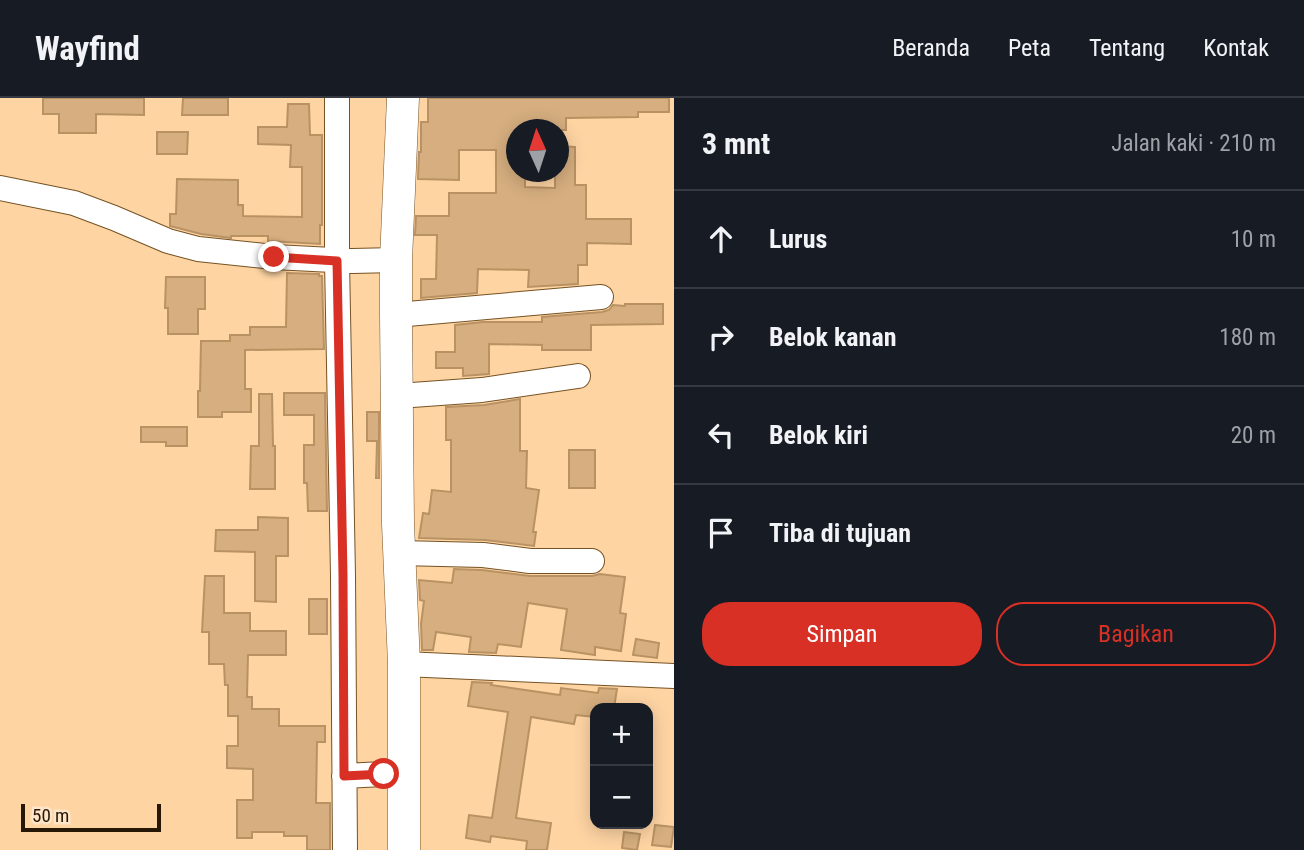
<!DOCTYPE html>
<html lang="id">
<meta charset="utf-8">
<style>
:root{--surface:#171b24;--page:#20242c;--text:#f1f3f6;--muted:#9ea1a6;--line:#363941;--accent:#d93025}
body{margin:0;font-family:"Roboto Condensed",sans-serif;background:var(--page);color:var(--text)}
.controls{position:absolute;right:21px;bottom:21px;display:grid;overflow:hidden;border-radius:14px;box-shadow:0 4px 18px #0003}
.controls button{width:63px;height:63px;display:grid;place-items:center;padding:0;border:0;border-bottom:2px solid var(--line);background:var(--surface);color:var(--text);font:35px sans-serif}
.compass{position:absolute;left:506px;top:21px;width:63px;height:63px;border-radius:50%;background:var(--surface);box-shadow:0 4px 18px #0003;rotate:357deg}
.scale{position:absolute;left:21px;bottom:18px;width:140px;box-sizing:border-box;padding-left:7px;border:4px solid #271805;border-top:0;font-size:19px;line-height:24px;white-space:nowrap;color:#271805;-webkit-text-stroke:5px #fee5c8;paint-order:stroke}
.stop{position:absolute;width:21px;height:21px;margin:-16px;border:5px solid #d93025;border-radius:50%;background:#fff}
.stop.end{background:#d93025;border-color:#fff;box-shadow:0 2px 7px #0008}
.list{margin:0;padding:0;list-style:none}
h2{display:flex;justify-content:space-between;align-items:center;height:91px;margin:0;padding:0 28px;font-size:30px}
h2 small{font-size:23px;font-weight:400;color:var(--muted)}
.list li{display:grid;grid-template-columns:46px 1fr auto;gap:21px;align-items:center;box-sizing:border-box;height:98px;padding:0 28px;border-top:2px solid var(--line)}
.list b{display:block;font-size:26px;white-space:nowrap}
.list em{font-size:23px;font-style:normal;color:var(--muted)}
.actions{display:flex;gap:14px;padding:21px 28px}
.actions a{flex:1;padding:16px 0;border:2px solid var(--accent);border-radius:28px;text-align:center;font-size:24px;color:var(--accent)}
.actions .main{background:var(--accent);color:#fff}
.icon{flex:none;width:38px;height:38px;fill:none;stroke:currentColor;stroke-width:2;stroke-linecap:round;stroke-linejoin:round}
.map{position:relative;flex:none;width:674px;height:752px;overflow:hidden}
header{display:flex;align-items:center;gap:42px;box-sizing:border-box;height:98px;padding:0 35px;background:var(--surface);border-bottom:2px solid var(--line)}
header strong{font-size:33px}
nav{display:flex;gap:38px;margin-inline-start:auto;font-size:24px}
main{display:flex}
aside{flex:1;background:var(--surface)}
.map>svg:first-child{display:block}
</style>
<header>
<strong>Wayfind</strong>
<nav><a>Beranda</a><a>Peta</a><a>Tentang</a><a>Kontak</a></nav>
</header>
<main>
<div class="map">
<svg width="674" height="752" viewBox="0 0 674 752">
<rect width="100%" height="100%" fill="#fed4a3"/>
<path fill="#d6ae7f" stroke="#b99263" stroke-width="2" d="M43 0H144V17L96 16V35H59V16H43Z
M183 0H228V17H182Z
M428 0H669V14H638V19L566 20V32H516V74H525V89L555 90V74H558V48L575 49V87H586V121H631V146L587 145V167H578V186L528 189 529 172 478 171 477 195 421 200V181H436L437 137H415L416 118H449V95H496V52H459V82L418 81 419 54H421V24H428Z
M288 6H309L310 37H322V127H320V146L268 143V138H231V140L201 136 170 128V116H176L177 81 238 82V107H243V118L302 119V69H290L291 47 258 46V29H287Z
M157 34H188L187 56H157Z
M287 175 319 176V178H322L324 251 245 252V291H251V314H222V319H198V293H200L201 243H230V237H250V229H286Z
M166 179H205V211H198V236H168V210H165Z
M625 206H663V226L591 227V252H542V247L489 246V276L463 278V270H436V254H455V227L483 224H542V219L602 214 609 212 613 207 625 208Z
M284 295H325L327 413H308L307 385H304V347H314V317H284Z
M259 296H272L273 348H275V391H250L251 348H259Z
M520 301V353H527L526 390 539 392 533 434H536L534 448 485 442 419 440 423 415 429 416 432 392 451 394V342H446V309L484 307Z
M367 314H379V380H376L377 343H367Z
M141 329H187V348H166V344H141Z
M569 352H595V390H569Z
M258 419 288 420V458H276V504L255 503V454L215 453 216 432H258Z
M454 471 482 472 530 478H592L600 476 625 479 620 515 626 516 621 553 595 549V557L561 552 567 511 528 505 521 549 498 546 496 555 469 554 471 539 436 534 433 552H422L421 526 424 503 420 502 419 482 452 485Z
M205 478H224V515H250V533H286V557H248L247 599H252V611H279V628H325V644H317L316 705H330V752H307V738H284V734H252V740H237V702H253V671L227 670V648H238V618H228V587H225L224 566H209V534H202Z
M309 501H327V536H309Z
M636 541 659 545 657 560 633 557Z
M472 584 492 585 491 587 560 597 561 590 598 595 599 590 617 591 614 610H595V619L576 617 574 626 531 619 516 720 551 725 547 752H526L527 743 491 738 490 744 466 740 469 717 492 720 508 614 468 608Z
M655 727 674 729 671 749 652 747Z
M624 734 640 736 637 752 622 750Z"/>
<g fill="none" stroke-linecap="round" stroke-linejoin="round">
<defs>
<path id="minor" d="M337 0V163L343 477 345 752
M0 90 74 105 114 120 168 143 198 151 274 159 352 163 396 162
M396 217 601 199
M398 298 482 292 578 278
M399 455 483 457 530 463H592
M404 566 674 578
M344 678 403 675"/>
<path id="major" d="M403 0 396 162V217L398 426 404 566V752"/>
</defs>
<use href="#minor" stroke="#765224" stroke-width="26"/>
<use href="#major" stroke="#765224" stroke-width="33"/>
<use href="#minor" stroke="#fff" stroke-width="24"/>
<use href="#major" stroke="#fff" stroke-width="32"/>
</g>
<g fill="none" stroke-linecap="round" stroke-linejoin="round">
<path stroke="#d93025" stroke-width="9" d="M274 159 337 163 343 477 344 678 384 676"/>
</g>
</svg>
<div class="controls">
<button>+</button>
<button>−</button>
</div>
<svg class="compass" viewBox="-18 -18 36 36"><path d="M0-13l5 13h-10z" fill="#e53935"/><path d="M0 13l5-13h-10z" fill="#9ea1a6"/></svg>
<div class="scale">50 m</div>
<div class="stop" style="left:384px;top:676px"></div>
<div class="stop end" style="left:274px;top:159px"></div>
</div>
<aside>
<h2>3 mnt<small>Jalan kaki · 210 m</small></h2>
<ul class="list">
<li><svg class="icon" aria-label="ahead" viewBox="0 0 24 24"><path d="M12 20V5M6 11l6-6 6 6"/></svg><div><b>Lurus</b></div><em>10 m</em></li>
<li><svg class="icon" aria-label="right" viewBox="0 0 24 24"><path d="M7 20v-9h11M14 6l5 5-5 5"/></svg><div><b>Belok kanan</b></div><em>180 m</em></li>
<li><svg class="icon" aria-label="left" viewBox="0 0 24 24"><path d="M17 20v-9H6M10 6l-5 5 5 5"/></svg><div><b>Belok kiri</b></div><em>20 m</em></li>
<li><svg class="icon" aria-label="arrive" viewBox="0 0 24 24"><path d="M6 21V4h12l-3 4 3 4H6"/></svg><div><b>Tiba di tujuan</b></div></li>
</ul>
<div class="actions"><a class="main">Simpan</a><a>Bagikan</a></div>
</aside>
</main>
